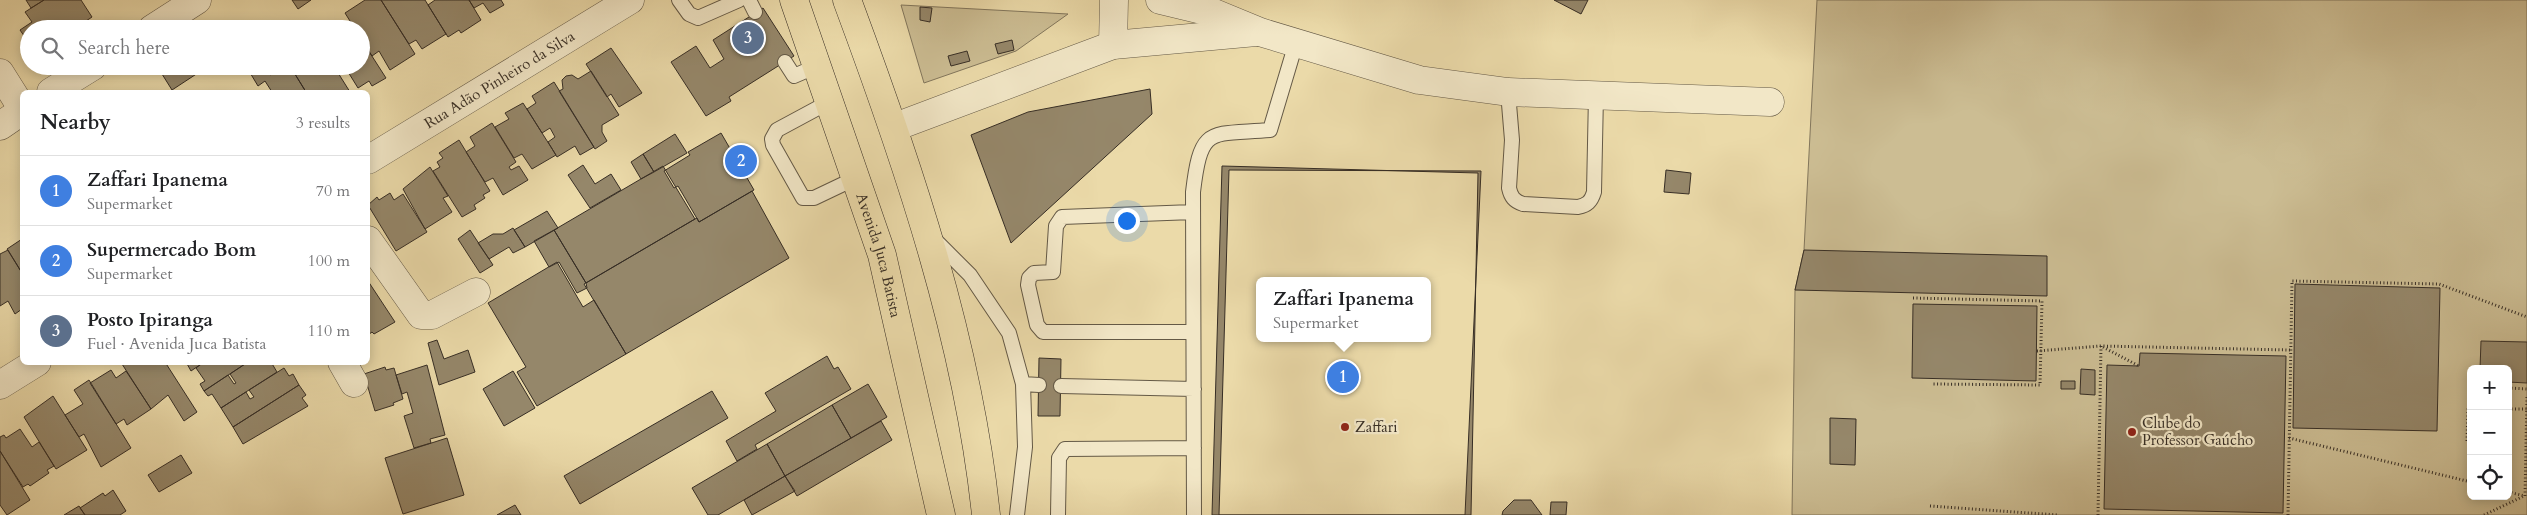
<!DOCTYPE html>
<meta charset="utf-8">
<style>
:root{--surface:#fff;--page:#f2f2f2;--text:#202124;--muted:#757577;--line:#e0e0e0;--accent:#b45309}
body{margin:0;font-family:Cardo,serif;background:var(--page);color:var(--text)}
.controls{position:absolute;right:15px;bottom:15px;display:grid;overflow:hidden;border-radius:8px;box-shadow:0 2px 12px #0003}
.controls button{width:45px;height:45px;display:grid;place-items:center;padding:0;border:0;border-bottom:1px solid var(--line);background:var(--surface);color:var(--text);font:25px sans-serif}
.you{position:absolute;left:1126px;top:220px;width:18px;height:18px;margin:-12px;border:4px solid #fff;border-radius:50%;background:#1a73e8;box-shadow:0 0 0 8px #1a73e833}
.badge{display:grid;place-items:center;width:32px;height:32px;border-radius:50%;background:var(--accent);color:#fff;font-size:16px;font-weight:700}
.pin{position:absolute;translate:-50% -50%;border:2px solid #fff;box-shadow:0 1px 5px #0006}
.popup{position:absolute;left:1256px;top:277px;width:175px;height:65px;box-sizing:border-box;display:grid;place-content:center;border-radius:8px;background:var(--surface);filter:drop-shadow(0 1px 4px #0005);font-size:16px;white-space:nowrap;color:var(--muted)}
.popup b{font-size:19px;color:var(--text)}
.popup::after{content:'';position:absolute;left:50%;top:100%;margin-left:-10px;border:10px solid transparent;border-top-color:var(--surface)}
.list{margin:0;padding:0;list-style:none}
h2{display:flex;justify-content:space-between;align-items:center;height:65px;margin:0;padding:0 20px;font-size:21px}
h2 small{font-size:16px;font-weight:400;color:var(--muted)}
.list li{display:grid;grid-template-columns:32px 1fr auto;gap:15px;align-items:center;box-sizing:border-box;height:70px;padding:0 20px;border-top:1px solid var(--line)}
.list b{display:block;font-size:19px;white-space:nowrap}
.list p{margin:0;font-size:16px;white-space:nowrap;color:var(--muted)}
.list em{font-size:16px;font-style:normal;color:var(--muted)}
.icon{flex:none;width:28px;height:28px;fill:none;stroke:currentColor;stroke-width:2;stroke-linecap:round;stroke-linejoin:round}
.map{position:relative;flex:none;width:2527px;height:515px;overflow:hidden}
.search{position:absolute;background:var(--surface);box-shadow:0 2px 12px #0003;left:20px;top:20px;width:350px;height:55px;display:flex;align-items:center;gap:12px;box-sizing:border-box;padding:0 18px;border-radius:28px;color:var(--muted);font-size:19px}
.panel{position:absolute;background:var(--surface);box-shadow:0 2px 12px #0003;left:20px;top:90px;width:350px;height:275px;border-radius:8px}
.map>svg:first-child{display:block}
</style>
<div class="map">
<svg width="2527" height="515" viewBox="0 0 2527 515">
<rect width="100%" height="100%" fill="#ebdaa9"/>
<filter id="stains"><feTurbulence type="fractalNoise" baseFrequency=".004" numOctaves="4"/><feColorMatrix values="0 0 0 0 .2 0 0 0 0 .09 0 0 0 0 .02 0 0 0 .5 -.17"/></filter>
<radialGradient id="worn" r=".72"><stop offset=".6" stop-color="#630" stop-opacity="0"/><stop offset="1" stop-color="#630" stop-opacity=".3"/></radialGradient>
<path fill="#ccbd93" stroke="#82765c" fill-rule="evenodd" d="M1817 0H2527V515H1792L1795 290 1804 250ZM2471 369H2508V496H2471Z
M901 5 1068 14 1016 51 924 83Z"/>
<path fill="#95876a" stroke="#372e25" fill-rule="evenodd" d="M26 0H44L31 8Z
M44 0H81L92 17 80 25 81 27 78 29H29V43L20 30 32 22 25 12Z
M292 0H311L298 9Z
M365 0H381L415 54 390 70 379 51 372 56 361 39V29H355L345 13Z
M381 0H425L446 34 422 49 416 40 409 44Z
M435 0H469L481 20 461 33 459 30 448 37 428 5Z
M469 0H501L504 5 490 13 483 3 474 8Z
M1554 0H1588L1581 14Z
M920 7 932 8 930 22 920 20Z
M763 8 794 56 729 97 731 101 706 116 671 62 696 46 710 68 724 59 713 40Z
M361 39 386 78 372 86 369 81 358 88 345 67 341 66H361Z
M1012 40 1014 50 998 54 995 44Z
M611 48 642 93 619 107 611 94 607 97 586 64Z
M967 51 970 61 951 66 948 56Z
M174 66H201L204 69 172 90 162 74Z
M201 66H229L219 73 216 68 206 74Z
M246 66H264L270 75 284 66H290L306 92H272L265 81 258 86Z
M290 66H327L330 72 335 68 350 92H306Z
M591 71 619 115 602 125V132L607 141 595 149 559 91 563 89 562 80 566 76 572 75 578 79Z
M554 82 594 147 580 155 575 146 557 157 548 142 555 137 550 128 542 133 527 109 536 103 532 96Z
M1150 89 1152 114 1011 243 971 135 1028 112Z
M523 103 556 155 532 169 522 154 514 158 495 127 509 119 505 113Z
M492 123 516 162 509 167 511 170 519 166 528 180 503 195 493 178 485 182 466 152 475 146 470 137Z
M721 133 754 190 699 222 678 186 674 188 664 171 690 155 688 152Z
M675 134 687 153 654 172 643 154Z
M459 140 490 191 483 195 485 198 474 205 476 209 462 217 433 171 440 167 437 162 443 158 439 153Z
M643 154 654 172 641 179 631 162Z
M583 165 595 184 611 174 621 190 590 208 568 175Z
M663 166 695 219 586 283 554 230Z
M1222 166 1478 173 1471 515H1212ZM1259 281H1427V338H1259Z
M430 167 448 196 443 198 452 212 425 229 403 189Z
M1229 170 1481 171 1465 515H1219ZM1259 281H1427V338H1259Z
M1666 170 1691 173 1689 194 1664 192Z
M752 191 789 258 626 354 584 284 695 219 697 218 699 222Z
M390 193 394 200 403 194 427 232 396 251 368 205 377 197 379 200Z
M547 211 558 228 525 247 514 230Z
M513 228 525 247 513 253 509 247 489 259 478 243 493 234H503Z
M470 230 493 265 480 273 458 239Z
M554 230 586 283 587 288 577 293 559 262 549 267 534 241Z
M22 239V273L7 249Z
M8 250 22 273V309L15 314 8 301 0 306V254Z
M1804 250 2047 256V296L1795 290Z
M557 262 583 307 594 300 626 354 537 406 517 372 526 367 488 303Z
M368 281 395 322 374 334 372 332 368 335Z
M2295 284 2440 288 2437 431 2293 428Z
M1913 304 2037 306 2036 381 1912 378Z
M437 340 444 359 468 350 475 372 439 385 428 343Z
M2481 341 2527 342V383L2508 382V369H2480Z
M2140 353 2286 356 2283 513 2104 509 2107 365 2139 366Z
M827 356 834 369 838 367 851 389 755 445 757 449 737 461 726 441 776 411 765 393Z
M1039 358 1061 359 1060 416H1038Z
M125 362H165L197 412 184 421 168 395 151 409 122 364Z
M186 362H204L191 371Z
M204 362 219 364 248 362 204 391 200 384 205 381 196 368Z
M248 362H271L277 372 221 408 212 394 208 396 204 391 228 375 234 384 236 383 230 374Z
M427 365 445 435 430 439 431 443 414 448 404 416 413 413 407 392 402 394 396 375Z
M385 367 386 370 394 368 403 399 393 403 394 405 375 411 364 374Z
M284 368 289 376 293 374 299 385 233 427 221 408 246 392 250 399 254 397 249 390Z
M2081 369 2095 370V395L2080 394Z
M111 370 116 378 126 371 151 409 127 425 124 419 116 424 90 383Z
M513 371 535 408 504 426 483 389Z
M89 380 131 448 101 467 84 434 79 437 65 415 83 404 74 390Z
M2061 381H2075V389H2061Z
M868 384 887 417 851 438 832 405Z
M299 385 306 395 302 398 308 406 243 444 233 427Z
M712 391 728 418 580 504 564 476Z
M53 396 87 450 56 469 24 417Z
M832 405 851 438 785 476 767 444Z
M1830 418 1856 419 1855 465 1830 464Z
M881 421 892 440 797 496 785 476Z
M20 429 32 447 39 442 54 466 47 470 49 473 30 486 28 484 23 487 0 451V437L4 435 6 438Z
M447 438 464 495 403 514 385 458Z
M767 444 785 476 718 515H708L692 488Z
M0 451 30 500 7 515 0 505Z
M181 455 192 473 159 492 148 475Z
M785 476 795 491 752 515 744 500Z
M113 490 126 511 120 515H85L80 508 103 493 105 496Z
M1514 500H1531L1542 515H1502L1503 511Z
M1551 502H1567L1566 515H1550Z
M515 505 521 515H497Z
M79 506 85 515H64Z"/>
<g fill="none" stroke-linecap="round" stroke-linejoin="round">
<defs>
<path id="service" d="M679 0 689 14 698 18 739 0
M749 0 755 12
M785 62 794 76 817 66
M1508 92 1512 140 1509 188C1511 197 1514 201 1523 204L1578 207C1587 205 1591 202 1594 192L1596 95
M829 102 777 130 772 139 773 145 803 198H814L856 178
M1193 212 1062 217 1056 226 1053 272 1034 273 1029 278 1028 285 1037 325 1043 332H1193
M933 238 970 275 1009 333 1023 384 1025 447 1017 515
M1023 384 1039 385
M1061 386 1194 389
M1058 515 1059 458 1065 449 1194 448
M1194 515 1193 192C1201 125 1209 135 1270 130L1296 43"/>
<g id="minor">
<path d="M1160 0 1214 13 1260 32 1419 80 1508 92 1770 102"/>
<path d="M152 29 197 0"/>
<path d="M1113 45 1114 0"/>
<path d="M0 73 22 108"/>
<path d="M51 92 93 66"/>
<path d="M0 126 22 111"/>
<path d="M895 127 1113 45 1256 32"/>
<path id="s1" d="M368 160 630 0"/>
<path d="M368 240 421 315H432L476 292"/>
<path d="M342 362 354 383"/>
<path d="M0 385 37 362"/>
</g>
<g id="primary">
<path id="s2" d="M794 0 882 255 941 515"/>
<path d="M847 0C908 164 968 340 986 515"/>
</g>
</defs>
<use href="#service" stroke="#645946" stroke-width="16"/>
<use href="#minor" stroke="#645946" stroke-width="29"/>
<use href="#primary" stroke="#372e25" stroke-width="29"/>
<path stroke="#372e25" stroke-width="3" stroke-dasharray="1 2.5" stroke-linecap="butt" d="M1913 298 2042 301 2040 385 1932 384
M2037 351 2101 346 2139 366
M2508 388 2527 389
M2471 408H2468L2467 441H2471
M2508 409H2527
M2289 438 2471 482
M2508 442 2509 409
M2508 492 2525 496 2527 396
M1930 506 2058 515
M2098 515 2101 346 2290 350
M2288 515 2292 281 2439 284 2527 317
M2484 515 2524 496"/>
<use href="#service" stroke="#f2e7c7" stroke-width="14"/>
<use href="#minor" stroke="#f2e7c7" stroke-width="28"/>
<use href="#primary" stroke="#ebdaa9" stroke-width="28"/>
</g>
<g fill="#8f2418" stroke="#f2e7c7" stroke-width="2">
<circle cx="1345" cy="427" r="5"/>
<circle cx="2132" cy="432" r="5"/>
</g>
<g text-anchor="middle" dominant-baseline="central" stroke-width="4.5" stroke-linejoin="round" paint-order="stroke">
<g font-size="15" fill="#372e25" stroke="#f2e7c7">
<text stroke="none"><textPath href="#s1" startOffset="154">Rua Adão Pinheiro da Silva</textPath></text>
<text stroke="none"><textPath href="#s2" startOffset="269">Avenida Juca Batista</textPath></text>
</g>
<g font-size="15" fill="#372e25" stroke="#f2e7c7" text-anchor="start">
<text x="2142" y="423">Clube do<tspan x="2142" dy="17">Professor Gaúcho</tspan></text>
<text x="1355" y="427">Zaffari</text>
</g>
</g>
<rect width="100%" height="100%" filter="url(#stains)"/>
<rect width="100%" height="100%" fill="url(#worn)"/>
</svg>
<div class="controls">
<button>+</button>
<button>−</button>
<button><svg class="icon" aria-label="locate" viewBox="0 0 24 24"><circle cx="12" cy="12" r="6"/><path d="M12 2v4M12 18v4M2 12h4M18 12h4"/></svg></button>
</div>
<div class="you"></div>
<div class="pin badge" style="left:1343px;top:377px;background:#3f7fe0">1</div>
<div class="popup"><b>Zaffari Ipanema</b>Supermarket</div>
<div class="pin badge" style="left:741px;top:161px;background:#3f7fe0">2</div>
<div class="pin badge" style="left:748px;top:38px;background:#5c6f8a">3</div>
<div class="search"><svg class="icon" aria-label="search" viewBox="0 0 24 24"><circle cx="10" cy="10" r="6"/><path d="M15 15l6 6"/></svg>Search here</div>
<section class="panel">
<h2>Nearby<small>3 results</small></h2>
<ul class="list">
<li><span class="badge" style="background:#3f7fe0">1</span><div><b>Zaffari Ipanema</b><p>Supermarket</p></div><em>70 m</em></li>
<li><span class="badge" style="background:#3f7fe0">2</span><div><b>Supermercado Bom</b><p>Supermarket</p></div><em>100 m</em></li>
<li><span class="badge" style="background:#5c6f8a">3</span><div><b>Posto Ipiranga</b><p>Fuel · Avenida Juca Batista</p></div><em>110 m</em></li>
</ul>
</section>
</div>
